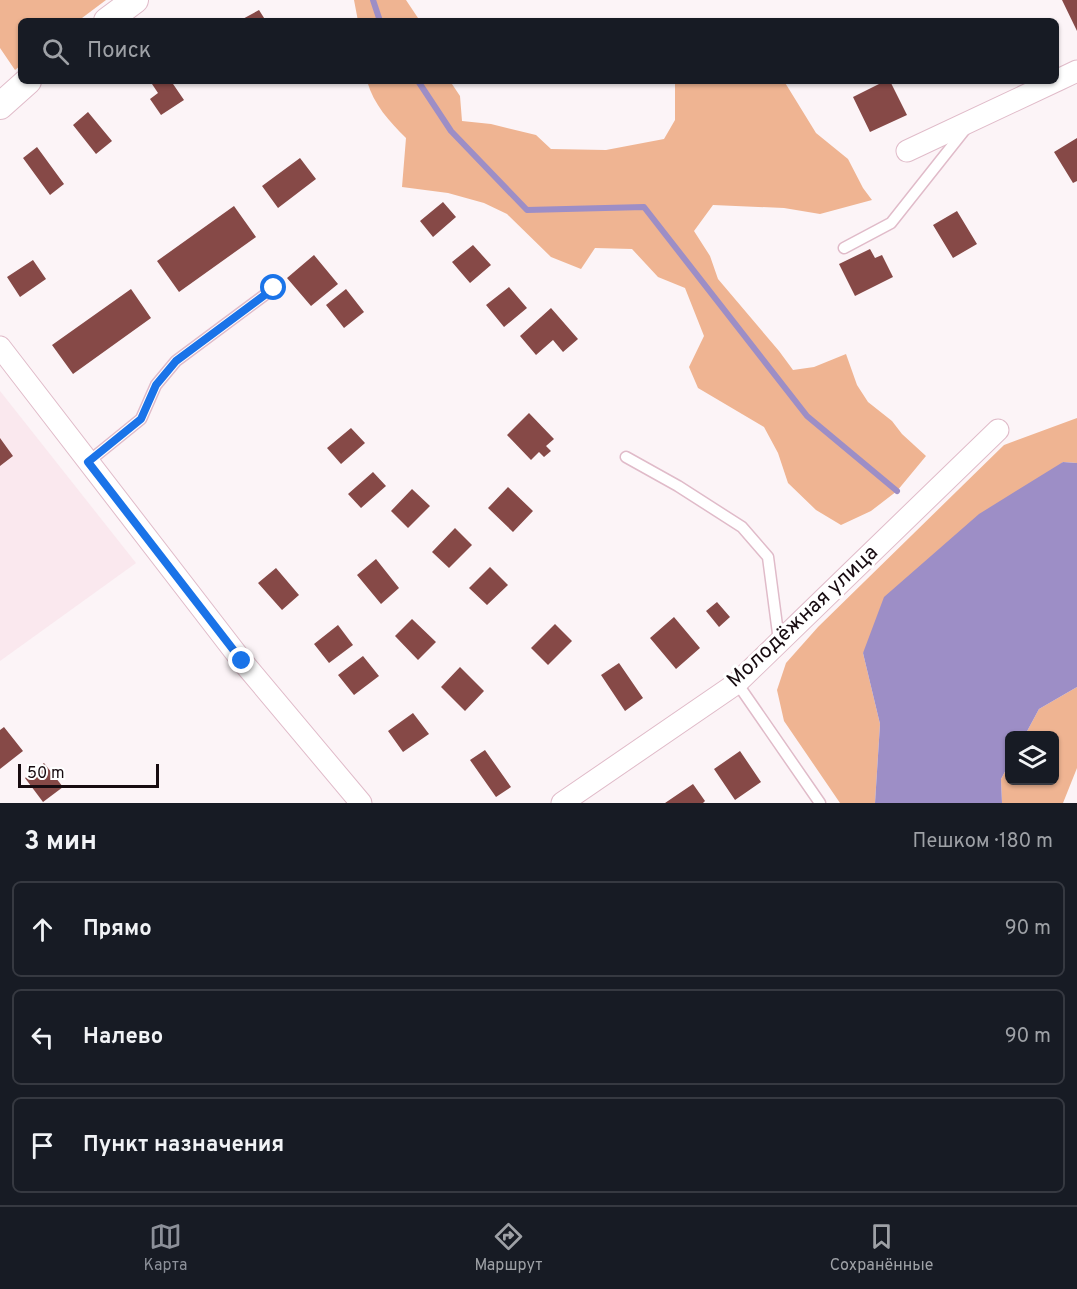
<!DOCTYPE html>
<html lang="ru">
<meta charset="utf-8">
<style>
:root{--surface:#171b24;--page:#20242c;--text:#f1f3f6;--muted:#9ea1a6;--line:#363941;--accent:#8c9099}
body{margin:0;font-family:Overpass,sans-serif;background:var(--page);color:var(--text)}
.controls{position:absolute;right:18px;bottom:18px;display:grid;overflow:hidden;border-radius:9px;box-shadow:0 2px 4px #0004}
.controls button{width:54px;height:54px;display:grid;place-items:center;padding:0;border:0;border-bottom:2px solid var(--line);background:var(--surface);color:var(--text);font:30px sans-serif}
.scale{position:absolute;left:18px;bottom:15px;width:141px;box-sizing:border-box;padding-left:6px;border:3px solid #170b10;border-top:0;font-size:16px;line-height:21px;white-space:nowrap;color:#170b10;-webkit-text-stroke:4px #fff;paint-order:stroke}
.stop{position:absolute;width:18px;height:18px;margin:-14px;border:4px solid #1a73e8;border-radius:50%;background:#fff}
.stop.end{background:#1a73e8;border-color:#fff;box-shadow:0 2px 6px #0008}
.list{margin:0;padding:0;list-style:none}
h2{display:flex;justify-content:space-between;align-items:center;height:78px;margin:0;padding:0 24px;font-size:26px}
h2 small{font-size:20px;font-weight:400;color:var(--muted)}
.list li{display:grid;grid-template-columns:39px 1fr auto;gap:18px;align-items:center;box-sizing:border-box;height:96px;margin:0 12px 12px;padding:0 12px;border:2px solid var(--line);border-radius:9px}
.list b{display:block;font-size:22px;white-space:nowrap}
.list em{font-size:20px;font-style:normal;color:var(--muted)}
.icon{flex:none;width:33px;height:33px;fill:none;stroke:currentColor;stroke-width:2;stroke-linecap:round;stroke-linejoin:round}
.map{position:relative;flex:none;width:1077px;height:803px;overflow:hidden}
.search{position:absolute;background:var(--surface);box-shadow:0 2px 4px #0004;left:18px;right:18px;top:18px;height:66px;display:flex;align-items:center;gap:15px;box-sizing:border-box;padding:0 21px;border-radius:9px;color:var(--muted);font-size:22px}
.sheet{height:402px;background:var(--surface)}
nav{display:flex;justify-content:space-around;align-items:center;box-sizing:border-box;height:84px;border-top:2px solid var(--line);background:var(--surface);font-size:16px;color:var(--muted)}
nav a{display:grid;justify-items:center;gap:3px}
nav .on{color:var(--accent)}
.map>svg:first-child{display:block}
</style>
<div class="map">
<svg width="1077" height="803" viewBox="0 0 1077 803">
<rect width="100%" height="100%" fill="#fcf4f7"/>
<path fill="#fae8ee" d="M0 391 136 563 0 661Z"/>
<path fill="#efb492" d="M0 0H106L78 21H21V65L15 70 0 48Z
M354 0H406L420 21H358Z
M367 81H450L460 96 462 121 491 124 536 135 551 149 606 150 664 139 675 120V81H784L816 133 848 159 863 188 872 200 820 214 784 208 713 205 694 231 710 256 718 279 779 351 793 370 814 367 846 354 857 385 868 402 892 421 902 434 926 456 897 491 871 511 841 525 816 510 788 483 778 453 764 427 698 388 689 367 704 336 685 288 658 277 632 249 595 248 581 269 551 257 507 214 484 203 448 193 402 187 406 138C389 121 374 105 367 81Z
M1077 418V463L1063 462 863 653 880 724 875 803H840L784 721 777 690 786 663 818 627 1004 445Z
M1077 687V768L1063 803H1002L1001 779 1009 764 1010 780H1054V736L1025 735 1039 709Z"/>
<path fill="#9d8ec6" d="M1063 462 1077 463V687L1039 709 1025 735 1010 736 1009 764 1001 779 1002 803H875L880 724 863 653 884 597 979 514Z"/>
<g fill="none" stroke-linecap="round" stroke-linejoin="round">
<path stroke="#9d8ec6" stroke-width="6" d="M373 0 380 21
M418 81 451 131 527 210 644 207 807 416 897 491"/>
</g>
<path fill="#864947" d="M1062 0H1077V31Z
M259 10 266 21H239Z
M150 81H171L184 100 161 115 150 99 158 93Z
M885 81H890L907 115 870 132 853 97Z
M88 112 112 141 96 154 73 125Z
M1077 138V181L1073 183 1054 152Z
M37 147 64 184 50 195 23 158Z
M300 158 316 179 278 208 262 186Z
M443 202 456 217 433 237 420 221Z
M234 206 256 237 179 292 157 261Z
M957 211 977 244 953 258 933 225Z
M473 245 491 265 470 283 452 262Z
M870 249 875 258 882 255 893 277 855 296 839 264Z
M314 255 338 284 311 306 287 278Z
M33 260 46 279 20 297 7 277Z
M509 287 527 308 504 327 486 305Z
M131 289 151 318 73 374 52 345Z
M346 289 364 312 344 328 326 305Z
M551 308 578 339 563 352 553 340 536 355 520 336Z
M529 413 554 439 546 446 551 451 544 457 539 452 531 460 507 435Z
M351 428 365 443 341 464 327 448Z
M0 438 13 456 0 466Z
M373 472 386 486 361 508 348 494Z
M508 487 533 511 513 532 488 508Z
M412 489 430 506 408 528 391 511Z
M455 528 472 545 449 568 432 552Z
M376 559 399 588 381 604 357 575Z
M490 567 508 585 487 605 469 588Z
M276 568 299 595 282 610 258 583Z
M717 602 730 617 719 627 706 611Z
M674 617 700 648 676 669 650 638Z
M412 619 436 642 418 660 395 636Z
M555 624 572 641 548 665 531 648Z
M338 625 353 645 329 663 314 644Z
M363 656 379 676 354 695 338 675Z
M619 663 643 698 625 711 601 675Z
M460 667 484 691 465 711 441 687Z
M413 713 429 734 403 752 388 731Z
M4 727 23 751 0 769V730Z
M485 750 511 787 496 797 470 760Z
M740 751 761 782 735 800 714 769Z
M44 763 63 787 43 802 25 778Z
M693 784 705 801 703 803H665Z"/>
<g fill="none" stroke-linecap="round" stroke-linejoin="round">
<defs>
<path id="service" d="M844 248 891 223 967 127
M626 457 678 486 742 527 768 557 779 641
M88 462 141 419 156 385 176 361 274 288
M737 683 820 803"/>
<path id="minor" d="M1056 81 1077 71
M907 151 1056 81
M0 347 242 661 361 803
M562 803 737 683 998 430"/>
<path id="tertiary" d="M107 21 135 0
M0 106 28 81"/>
</defs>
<use href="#service" stroke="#e0bbc9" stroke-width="13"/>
<use href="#minor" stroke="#e0bbc9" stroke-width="23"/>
<use href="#tertiary" stroke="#e0bbc9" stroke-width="28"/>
<use href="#service" stroke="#fff" stroke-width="10"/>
<use href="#minor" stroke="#fff" stroke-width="21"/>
<use href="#tertiary" stroke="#fff" stroke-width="26"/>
</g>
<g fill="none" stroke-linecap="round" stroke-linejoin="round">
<path stroke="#1a73e8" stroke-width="8" d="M242 661 88 462 141 419 156 385 176 361 274 288"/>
</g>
<g text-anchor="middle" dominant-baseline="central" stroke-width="6" stroke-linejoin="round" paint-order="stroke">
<g font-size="21" fill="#170b10" stroke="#fff">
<text transform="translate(803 617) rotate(-43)">Молодёжная улица</text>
</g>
</g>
</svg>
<div class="controls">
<button><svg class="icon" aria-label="layers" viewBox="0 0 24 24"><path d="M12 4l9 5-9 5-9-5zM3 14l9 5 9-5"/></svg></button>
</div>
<div class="scale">50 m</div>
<div class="stop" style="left:274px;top:288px"></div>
<div class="stop end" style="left:242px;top:661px"></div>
<div class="search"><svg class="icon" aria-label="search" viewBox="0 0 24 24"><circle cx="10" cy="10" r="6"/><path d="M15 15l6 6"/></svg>Поиск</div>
</div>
<section class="sheet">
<h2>3 мин<small>Пешком · 180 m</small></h2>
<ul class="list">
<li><svg class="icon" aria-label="ahead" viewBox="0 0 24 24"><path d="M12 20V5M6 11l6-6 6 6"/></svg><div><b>Прямо</b></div><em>90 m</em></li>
<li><svg class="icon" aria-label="left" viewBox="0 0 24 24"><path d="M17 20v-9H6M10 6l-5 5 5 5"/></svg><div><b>Налево</b></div><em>90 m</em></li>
<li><svg class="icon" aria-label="arrive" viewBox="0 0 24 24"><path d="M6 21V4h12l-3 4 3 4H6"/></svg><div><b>Пункт назначения</b></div></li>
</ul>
</section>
<nav>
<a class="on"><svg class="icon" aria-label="map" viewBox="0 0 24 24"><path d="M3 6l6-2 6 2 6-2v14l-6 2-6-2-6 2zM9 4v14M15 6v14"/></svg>Карта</a>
<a><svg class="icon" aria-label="directions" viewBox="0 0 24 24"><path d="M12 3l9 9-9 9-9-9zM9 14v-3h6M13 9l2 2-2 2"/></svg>Маршрут</a>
<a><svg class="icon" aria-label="saved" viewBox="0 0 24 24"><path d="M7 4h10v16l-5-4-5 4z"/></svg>Сохранённые</a>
</nav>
